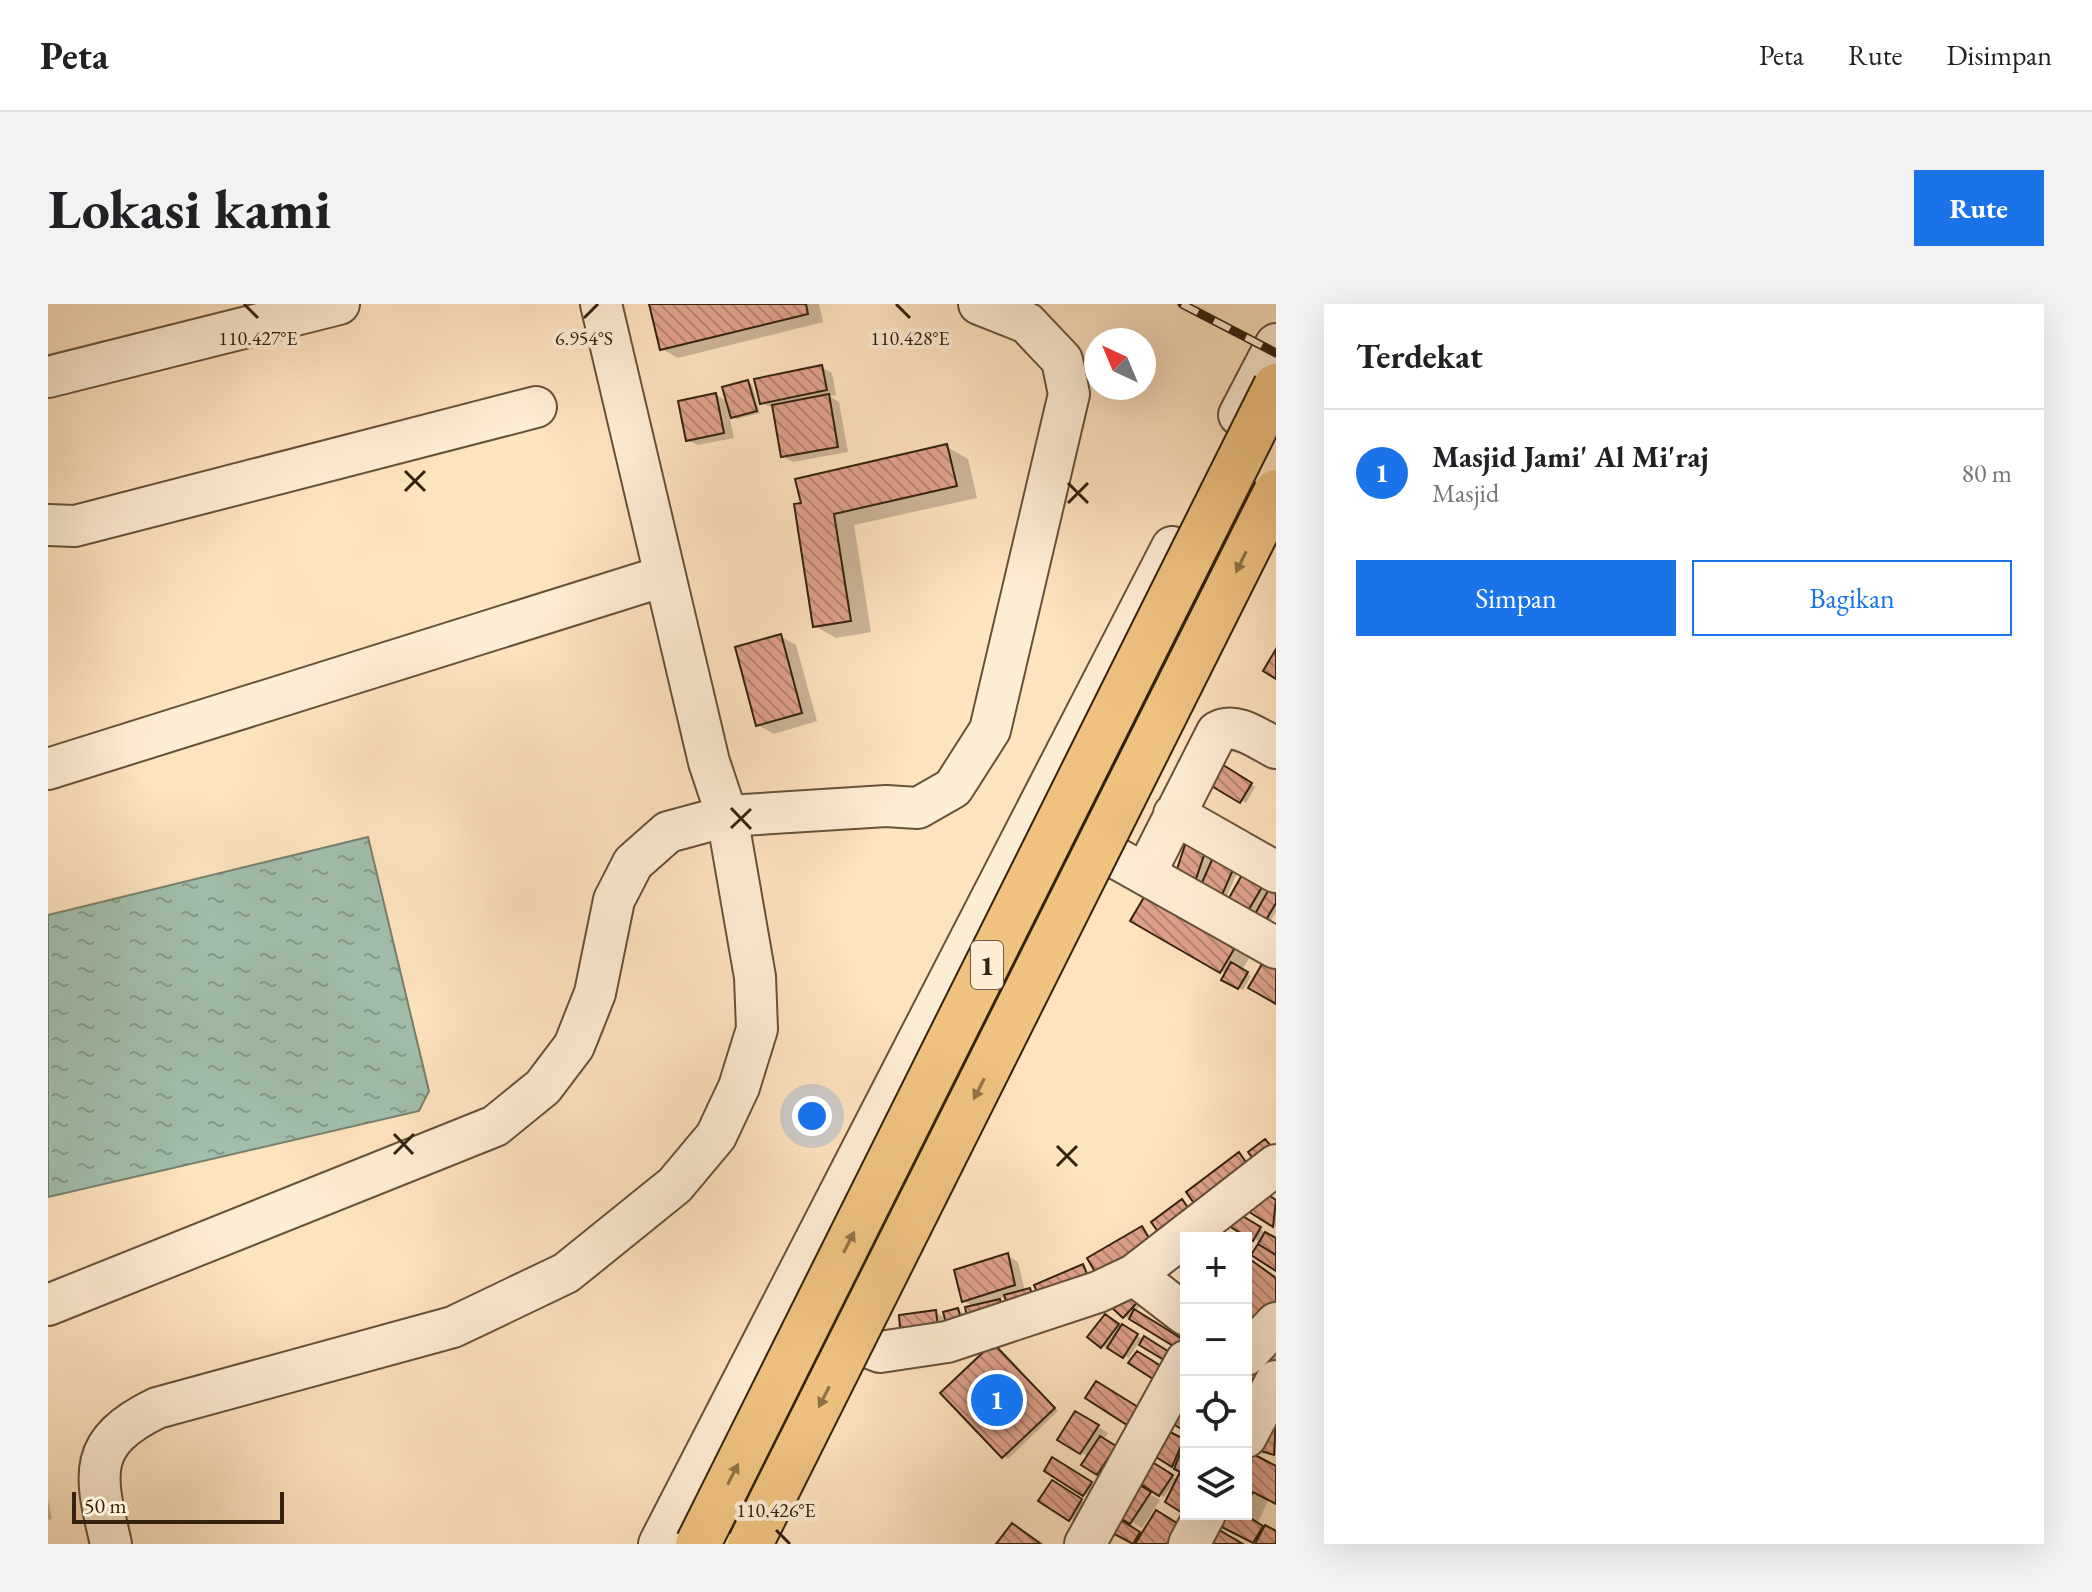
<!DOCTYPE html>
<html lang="id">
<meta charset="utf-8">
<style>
:root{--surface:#fff;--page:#f2f2f2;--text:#202124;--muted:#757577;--line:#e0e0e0;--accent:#1a73e8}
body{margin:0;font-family:"EB Garamond",serif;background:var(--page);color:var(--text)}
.controls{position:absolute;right:24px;bottom:24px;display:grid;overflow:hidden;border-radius:0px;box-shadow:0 8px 32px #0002}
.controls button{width:72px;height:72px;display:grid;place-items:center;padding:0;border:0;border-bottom:2px solid var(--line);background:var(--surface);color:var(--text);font:40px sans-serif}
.compass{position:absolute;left:1036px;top:24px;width:72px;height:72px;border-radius:50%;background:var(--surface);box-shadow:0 8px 32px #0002;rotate:316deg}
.scale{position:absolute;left:24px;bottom:20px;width:212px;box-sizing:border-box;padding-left:8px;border:4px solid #34210e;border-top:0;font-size:22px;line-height:28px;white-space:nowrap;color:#34210e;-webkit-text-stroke:6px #feedd5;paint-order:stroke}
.you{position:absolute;left:764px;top:812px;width:28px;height:28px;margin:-20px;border:6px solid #fff;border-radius:50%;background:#1a73e8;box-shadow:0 0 0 12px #1a73e833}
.badge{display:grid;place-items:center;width:52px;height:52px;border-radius:50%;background:var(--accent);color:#fff;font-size:26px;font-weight:700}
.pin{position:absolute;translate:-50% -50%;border:4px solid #fff;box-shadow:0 2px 8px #0006}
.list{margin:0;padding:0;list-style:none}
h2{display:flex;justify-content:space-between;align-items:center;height:104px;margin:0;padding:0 32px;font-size:34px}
h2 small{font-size:26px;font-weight:400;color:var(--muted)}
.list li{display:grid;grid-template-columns:52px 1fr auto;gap:24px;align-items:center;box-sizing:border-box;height:128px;padding:0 32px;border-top:2px solid var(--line)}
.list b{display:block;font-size:30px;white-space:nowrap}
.list p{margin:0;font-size:26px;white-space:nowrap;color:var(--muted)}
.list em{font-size:26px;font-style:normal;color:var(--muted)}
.actions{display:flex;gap:16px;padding:24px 32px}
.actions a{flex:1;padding:18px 0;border:2px solid var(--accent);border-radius:0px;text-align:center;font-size:28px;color:var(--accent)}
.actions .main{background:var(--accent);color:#fff}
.icon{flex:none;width:44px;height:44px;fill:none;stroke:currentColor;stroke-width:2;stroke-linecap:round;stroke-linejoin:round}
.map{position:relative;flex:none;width:1228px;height:1240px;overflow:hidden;border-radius:0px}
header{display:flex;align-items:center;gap:48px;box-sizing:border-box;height:112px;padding:0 40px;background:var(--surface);border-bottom:2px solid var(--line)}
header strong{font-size:38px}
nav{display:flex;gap:44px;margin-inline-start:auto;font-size:28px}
.intro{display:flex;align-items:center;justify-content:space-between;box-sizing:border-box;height:192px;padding:0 48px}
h1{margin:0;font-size:56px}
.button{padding:20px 36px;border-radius:0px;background:var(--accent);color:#fff;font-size:28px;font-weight:700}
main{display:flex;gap:48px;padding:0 48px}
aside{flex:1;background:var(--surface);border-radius:0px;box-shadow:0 8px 32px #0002}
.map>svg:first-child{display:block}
</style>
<header>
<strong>Peta</strong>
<nav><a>Peta</a><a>Rute</a><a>Disimpan</a></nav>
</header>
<div class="intro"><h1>Lokasi kami</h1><a class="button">Rute</a></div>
<main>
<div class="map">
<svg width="1228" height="1240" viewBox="0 0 1228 1240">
<defs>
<pattern id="water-ripples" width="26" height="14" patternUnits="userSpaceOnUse" patternTransform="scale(2)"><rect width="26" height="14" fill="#a1bfac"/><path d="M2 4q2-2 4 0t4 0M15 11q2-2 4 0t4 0" fill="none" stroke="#849b8a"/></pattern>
<pattern id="building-back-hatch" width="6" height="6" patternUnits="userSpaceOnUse" patternTransform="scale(2)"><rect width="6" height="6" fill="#e0a18c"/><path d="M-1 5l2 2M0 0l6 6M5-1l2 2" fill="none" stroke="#b68371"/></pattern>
</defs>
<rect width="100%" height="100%" fill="#fee3bf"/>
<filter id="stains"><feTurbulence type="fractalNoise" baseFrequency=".0025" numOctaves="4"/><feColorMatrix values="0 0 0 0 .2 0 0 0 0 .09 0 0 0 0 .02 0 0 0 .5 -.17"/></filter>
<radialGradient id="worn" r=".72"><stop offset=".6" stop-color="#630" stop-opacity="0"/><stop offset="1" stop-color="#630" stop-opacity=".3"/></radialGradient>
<path fill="url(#water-ripples)" stroke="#75806d" stroke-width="2" d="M320 533 381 787 371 807 0 893V611Z"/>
<path fill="#0003" d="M612 0H771L775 18 630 54 614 45Z
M773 63 784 69 788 91 781 92 791 98 800 148 745 158 735 152 726 104 713 99Z
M700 78 704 81 712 109 689 115 681 111 686 134 650 141 639 136 668 91 681 98Z
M899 143 920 155 929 194 806 221 823 328 788 334 767 322 748 202Z
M732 332 748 341 769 417 726 430 710 421Z
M1173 462 1207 483 1198 499 1163 479Z
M1140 538 1192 563 1178 594 1136 588Z
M1195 574 1228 592V608L1219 623H1204Z
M1085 616 1206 646 1194 666 1203 672 1195 686 1176 675 1178 670Z
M1209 886 1228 898V923L1198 904Z
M1187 909 1228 936V965L1213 939 1181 919Z
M960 952 970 958 977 987 987 988 991 1004 959 992 948 996 956 1000 927 1003 916 997Z
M1098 996 1087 1008 1138 1039 1135 1046 1076 1012 1065 1002Z
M910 1006 915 1009 920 1028 866 1042 887 1008 899 1015Z
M1062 1015 1096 1036 1126 1060 1091 1038 1081 1054 1054 1042Z
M1228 1039V1065L1217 1059Z
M946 1042 1010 1107 960 1155 956 1152Z
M1198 1060 1228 1118V1151L1213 1146 1201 1150 1228 1164V1199L1221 1195 1209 1220 1228 1229V1240H1209L1186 1228 1175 1210H1198Z
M1028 1109 1060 1129 1055 1136 1071 1146 1054 1172 1036 1161 1041 1153 1012 1135Z
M1107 1123 1138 1138V1170L1095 1142Z
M1005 1156 1047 1182 1041 1192 999 1166Z
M1099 1157 1130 1176 1132 1173 1138 1176V1209L1119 1198 1129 1180 1126 1178 1116 1193 1087 1175Z
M1004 1178 1043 1203 1032 1221 993 1197Z
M1082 1178 1112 1196 1094 1224 1064 1206Z
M0 1196 4 1215 0 1216Z"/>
<path fill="url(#building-back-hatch)" stroke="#34210e" stroke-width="2" d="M601 0H758L760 10 612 46Z
M774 61 779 86 712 100 706 75Z
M700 76 709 107 683 114 674 83Z
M668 89 676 129 638 137 630 97Z
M781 90 790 143 733 153 724 101Z
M899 140 909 182 786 210 803 317 765 323 746 200 753 199 747 175Z
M733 330 754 409 708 422 687 343Z
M1228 345V375L1215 367Z
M1172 459 1204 479 1192 499 1160 480Z
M1139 535 1159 542 1143 590 1123 583Z
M1167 549 1188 559 1173 593 1152 583Z
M1194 571 1214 583 1193 619 1173 608Z
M1102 583 1192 635 1172 669 1082 617Z
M1221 585 1228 589V599L1214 623 1203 617Z
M1221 648 1228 652V700L1200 684Z
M1183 658 1200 668 1190 685 1173 676Z
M1217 835 1228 848 1212 864 1200 848Z
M1191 848 1206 870 1153 909 1138 888Z
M1208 883 1228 896 1225 923 1195 904Z
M1134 895 1147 914 1116 936 1103 918Z
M1186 907 1213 923 1205 937 1178 920Z
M1094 922 1108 946 1053 978 1039 954Z
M1217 928 1228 934V951L1210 940Z
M1210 940 1228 951V967L1203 951Z
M960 949 967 981 914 998 906 966Z
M1203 956 1228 974V1002L1198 1041V964Z
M1035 960 1044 982 995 1003 986 981Z
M1082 980 1095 992 1075 1014 1062 1002Z
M982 984 988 1002 962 1010 956 991Z
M952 995 957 1016 921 1024 917 1003Z
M910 1004 916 1026 901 1030 895 1008Z
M1086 1005 1136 1036 1130 1045 1081 1015Z
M888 1006 891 1033 853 1037 851 1011Z
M1057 1010 1071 1020 1053 1044 1039 1033Z
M1074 1020 1090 1030 1075 1054 1059 1044Z
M1096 1032 1126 1051 1121 1059 1091 1041Z
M945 1039 1007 1104 954 1154 892 1089Z
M1089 1047 1121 1067 1113 1080 1080 1059Z
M1198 1058 1227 1072 1198 1091Z
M1048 1077 1090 1103 1079 1121 1037 1094Z
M1129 1100 1138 1105V1128L1119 1116Z
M1027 1107 1051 1121 1032 1150 1009 1136Z
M1228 1115 1226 1151 1206 1145Z
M1106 1120 1136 1135 1124 1163 1092 1143Z
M1052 1132 1068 1142 1049 1171 1033 1161Z
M1138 1135V1171L1126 1165Z
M1203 1149 1228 1162V1200L1205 1188 1198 1201V1159Z
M1004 1153 1044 1178 1035 1192 996 1167Z
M1098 1154 1125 1171 1111 1192 1085 1175Z
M1131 1170 1138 1174 1136 1210 1117 1198Z
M1082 1175 1103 1188 1082 1220 1061 1207Z
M1004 1176 1034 1195 1021 1217 990 1197Z
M1108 1206 1140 1226 1131 1240H1087Z
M1062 1209 1092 1228 1085 1240 1053 1223Z
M1173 1210H1196L1215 1222 1205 1239 1168 1220Z
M964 1219 993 1240H948Z
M1217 1221 1228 1227V1240H1207Z
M1166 1223 1195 1240H1158Z"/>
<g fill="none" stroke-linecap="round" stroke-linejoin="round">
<defs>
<path id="minor" d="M0 73 291 0
M1191 111 1228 40
M0 221 27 222 488 103
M0 465 616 272
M988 509 1228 644
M1126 510 1228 568
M1097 570 1169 428C1188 417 1210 435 1228 444
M1086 971 1138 1011
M0 1001 447 822 495 783 526 742 547 689 566 596 585 559 620 528 679 512 838 502 870 504 905 484 942 426 1021 90 1014 56 979 19 931 0
M772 1024 832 1048 899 1038 1050 988 1086 971 1228 861
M1198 1051 1228 1019
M1198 1133 1228 1077
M63 1240C47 1171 37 1139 109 1104L405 1023 518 969 627 881 668 832 691 783 709 725 707 673 679 512 661 458 553 0
M611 1240 1124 243
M1037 1240 1138 1057
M1141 1240 1157 1210"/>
</defs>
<use href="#minor" stroke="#66523a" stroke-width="44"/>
<use href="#minor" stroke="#feedd5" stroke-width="40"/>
<defs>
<path id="rail" d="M1134 0 1228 49"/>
</defs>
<use href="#rail" stroke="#34210e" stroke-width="9"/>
<use href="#rail" stroke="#feedd5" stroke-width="6" stroke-dasharray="18" stroke-linecap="butt"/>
<defs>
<path id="highway-bridge" d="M650 1240 1228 82
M702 1240 1228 188"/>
</defs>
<use href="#highway-bridge" stroke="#34210e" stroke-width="48" stroke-linecap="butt"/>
<use href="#highway-bridge" stroke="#efc280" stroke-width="44"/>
</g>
<defs><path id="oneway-solid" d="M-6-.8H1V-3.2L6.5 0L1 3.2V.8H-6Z" transform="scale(2)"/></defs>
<g fill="#927247">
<use href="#oneway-solid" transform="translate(1193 258) rotate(116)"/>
<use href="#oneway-solid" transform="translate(931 785) rotate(117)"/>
<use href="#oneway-solid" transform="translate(801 938) rotate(-63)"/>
<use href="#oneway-solid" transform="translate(776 1093) rotate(117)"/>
<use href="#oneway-solid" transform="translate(685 1170) rotate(-63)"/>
</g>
<path fill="none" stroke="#34210e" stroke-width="3" d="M196 0 210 14M848 0 862 14M536 14 550 0M357 167 377 187M1020 179 1040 199M357 187 377 167M1020 199 1040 179M683 504 703 525M683 524 703 505M346 830 365 850M1009 842 1029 862M346 850 366 830M1009 862 1029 842M728 1226 742 1240"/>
<g text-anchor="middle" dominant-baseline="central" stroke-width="8" stroke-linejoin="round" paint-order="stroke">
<rect fill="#feedd5" stroke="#715e4a" stroke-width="2" x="923" y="637" width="32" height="48" rx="6"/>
<g font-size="28" font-weight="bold" fill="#34210e">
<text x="939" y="661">1</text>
</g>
</g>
<g font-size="20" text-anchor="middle" fill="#34210e" stroke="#feedd5" stroke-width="8" stroke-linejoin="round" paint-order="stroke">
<text x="536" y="41">6.954°S</text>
<text x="210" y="41">110.427°E</text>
<text x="862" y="41">110.428°E</text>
<text x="728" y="1213">110.426°E</text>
</g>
<rect width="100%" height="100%" filter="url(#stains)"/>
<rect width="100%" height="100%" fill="url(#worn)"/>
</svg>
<div class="controls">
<button>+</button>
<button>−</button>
<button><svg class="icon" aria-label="locate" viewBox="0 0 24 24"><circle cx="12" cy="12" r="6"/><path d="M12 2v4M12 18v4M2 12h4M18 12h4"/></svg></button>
<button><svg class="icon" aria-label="layers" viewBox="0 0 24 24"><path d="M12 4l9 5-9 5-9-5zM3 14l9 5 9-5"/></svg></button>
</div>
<svg class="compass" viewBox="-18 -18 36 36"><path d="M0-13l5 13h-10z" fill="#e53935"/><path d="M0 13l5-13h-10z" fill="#757577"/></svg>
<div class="scale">50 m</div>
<div class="you"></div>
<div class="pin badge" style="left:949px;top:1096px">1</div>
</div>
<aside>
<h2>Terdekat<small></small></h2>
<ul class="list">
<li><span class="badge">1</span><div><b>Masjid Jami' Al Mi'raj</b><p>Masjid</p></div><em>80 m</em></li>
</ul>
<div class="actions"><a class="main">Simpan</a><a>Bagikan</a></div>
</aside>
</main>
